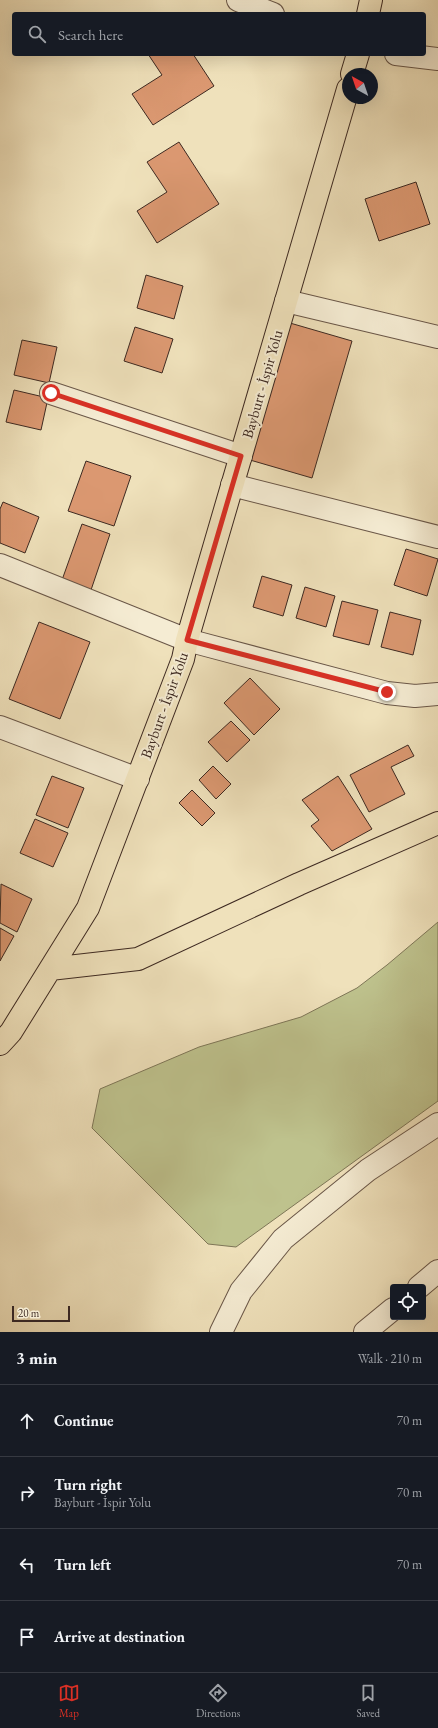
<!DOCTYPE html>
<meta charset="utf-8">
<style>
:root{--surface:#171b24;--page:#20242c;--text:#f1f3f6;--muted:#9ea1a6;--line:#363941;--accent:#d93025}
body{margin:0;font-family:"EB Garamond",serif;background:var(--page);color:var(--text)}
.controls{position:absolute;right:12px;bottom:12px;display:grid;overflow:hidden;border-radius:4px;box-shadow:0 4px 16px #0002}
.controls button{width:36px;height:36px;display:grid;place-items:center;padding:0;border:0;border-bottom:1px solid var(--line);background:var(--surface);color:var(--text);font:20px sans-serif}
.compass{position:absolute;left:342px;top:68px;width:36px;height:36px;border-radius:50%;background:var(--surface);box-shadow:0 4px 16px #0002;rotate:320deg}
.scale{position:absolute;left:12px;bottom:10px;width:58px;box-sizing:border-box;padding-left:4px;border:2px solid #3d2921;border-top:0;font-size:11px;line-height:14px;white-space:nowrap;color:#3d2921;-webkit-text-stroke:3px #f5ecd3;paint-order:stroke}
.stop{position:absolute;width:12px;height:12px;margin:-9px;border:3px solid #d93025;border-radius:50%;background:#fff}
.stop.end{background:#d93025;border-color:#fff;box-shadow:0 1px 4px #0008}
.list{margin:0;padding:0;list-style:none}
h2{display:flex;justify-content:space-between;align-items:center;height:52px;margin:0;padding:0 16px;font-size:17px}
h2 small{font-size:13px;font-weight:400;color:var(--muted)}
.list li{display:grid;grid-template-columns:26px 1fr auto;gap:12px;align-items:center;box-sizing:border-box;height:72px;padding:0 16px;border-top:1px solid var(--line)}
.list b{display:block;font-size:15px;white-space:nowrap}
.list p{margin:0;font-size:13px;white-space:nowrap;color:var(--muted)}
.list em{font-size:13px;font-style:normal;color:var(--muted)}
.icon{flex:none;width:22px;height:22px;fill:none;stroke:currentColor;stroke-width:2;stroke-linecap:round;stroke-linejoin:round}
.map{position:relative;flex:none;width:438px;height:1332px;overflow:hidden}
.search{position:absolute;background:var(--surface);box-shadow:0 4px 16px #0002;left:12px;right:12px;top:12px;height:44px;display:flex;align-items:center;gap:10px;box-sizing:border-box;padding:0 14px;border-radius:4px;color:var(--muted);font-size:15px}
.sheet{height:340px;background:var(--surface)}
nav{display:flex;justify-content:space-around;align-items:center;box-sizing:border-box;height:56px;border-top:1px solid var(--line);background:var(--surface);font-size:11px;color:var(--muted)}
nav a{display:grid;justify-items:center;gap:2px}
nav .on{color:var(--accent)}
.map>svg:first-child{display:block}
</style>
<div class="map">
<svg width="438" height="1332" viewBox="0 0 438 1332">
<rect width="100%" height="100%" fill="#efe1bb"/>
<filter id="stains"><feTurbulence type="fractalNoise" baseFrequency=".005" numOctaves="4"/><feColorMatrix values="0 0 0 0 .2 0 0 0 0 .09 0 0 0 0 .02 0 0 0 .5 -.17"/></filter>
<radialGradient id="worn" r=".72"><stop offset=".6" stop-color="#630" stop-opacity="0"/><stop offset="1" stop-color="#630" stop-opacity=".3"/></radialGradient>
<path fill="#bec28d" stroke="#7e7657" d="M438 922V1101L236 1247 208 1244 92 1128 100 1089 199 1047 301 1017 357 988 387 965Z"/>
<path fill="#db9871" stroke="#3d2921" d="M148 54H193L214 86 153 125 132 94 162 75Z
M179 142 219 204 157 243 137 211 167 192 147 162Z
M416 182 430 224 379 241 365 199Z
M146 275 183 286 174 319 137 308Z
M290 323 352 341 312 478 250 460Z
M135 327 173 339 162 373 124 361Z
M22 340 57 347 49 383 14 375Z
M14 390 48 398 41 430 6 422Z
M86 461 131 476 114 526 68 511Z
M3 502 39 517 25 553 0 543V509Z
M82 524 110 534 91 590 62 580Z
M406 549 438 559 427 596 394 585Z
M262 576 292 585 283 616 253 607Z
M305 587 335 596 326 627 296 618Z
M342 601 378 610 369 645 333 636Z
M390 612 421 620 413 655 381 647Z
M39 622 90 642 60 719 9 699Z
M250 678 280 709 254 735 224 703Z
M231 721 250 740 227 762 208 742Z
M408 745 414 756 391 767 405 794 369 812 350 775Z
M213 766 231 784 216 799 199 780Z
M52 776 84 788 68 828 36 815Z
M338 776 372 829 332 851 311 826 319 820 302 800Z
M192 790 215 813 202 826 179 803Z
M35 819 68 833 53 867 20 853Z
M1 884 32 899 17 932 0 923Z
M0 928 14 936 0 961Z"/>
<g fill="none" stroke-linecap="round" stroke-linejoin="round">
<defs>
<path id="minor" d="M238 0 273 14
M396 54 438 59
M286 301 438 337
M51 393 241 456
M232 485 438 537
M0 565 187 640 387 693 415 696 438 694
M0 727 138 779
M419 1287 438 1271
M221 1332 241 1291 283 1239 368 1170 438 1124
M365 1332 393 1309"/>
<path id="major" d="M368 14 371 0
M352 74 358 54
M50 969 138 959 299 884 438 823
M0 1044 11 1032 88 908 183 659 187 640 348 89"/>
</defs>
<use href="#minor" stroke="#6a5748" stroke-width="24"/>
<use href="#major" stroke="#3d2921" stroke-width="24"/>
<use href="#minor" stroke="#f5ecd3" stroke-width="22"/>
<use href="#major" stroke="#efe1bb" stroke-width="22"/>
</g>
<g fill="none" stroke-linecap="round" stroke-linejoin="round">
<path stroke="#d93025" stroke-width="5" d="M51 393 241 456 187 640 387 692"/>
</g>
<g text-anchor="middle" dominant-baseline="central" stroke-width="4" stroke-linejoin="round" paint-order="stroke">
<g font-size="15" fill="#3d2921" stroke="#f5ecd3">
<text transform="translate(262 384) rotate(-74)">Bayburt - İspir Yolu</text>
<text transform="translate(164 705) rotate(-70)">Bayburt - İspir Yolu</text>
</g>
</g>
<rect width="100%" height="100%" filter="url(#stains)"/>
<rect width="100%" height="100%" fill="url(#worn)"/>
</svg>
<div class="controls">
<button><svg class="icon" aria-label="locate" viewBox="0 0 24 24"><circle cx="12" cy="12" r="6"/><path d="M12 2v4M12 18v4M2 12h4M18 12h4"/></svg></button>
</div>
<svg class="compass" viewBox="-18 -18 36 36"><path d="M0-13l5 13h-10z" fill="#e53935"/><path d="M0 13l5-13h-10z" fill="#9ea1a6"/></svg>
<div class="scale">20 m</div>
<div class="stop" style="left:51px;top:393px"></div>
<div class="stop end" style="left:387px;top:692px"></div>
<div class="search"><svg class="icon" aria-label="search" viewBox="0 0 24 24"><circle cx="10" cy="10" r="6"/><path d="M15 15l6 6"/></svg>Search here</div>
</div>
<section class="sheet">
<h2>3 min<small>Walk · 210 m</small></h2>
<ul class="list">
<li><svg class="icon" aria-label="ahead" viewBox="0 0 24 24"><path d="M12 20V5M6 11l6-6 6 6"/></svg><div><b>Continue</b></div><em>70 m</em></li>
<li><svg class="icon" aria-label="right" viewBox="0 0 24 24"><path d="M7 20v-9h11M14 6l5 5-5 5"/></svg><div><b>Turn right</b><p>Bayburt - İspir Yolu</p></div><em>70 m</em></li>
<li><svg class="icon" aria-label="left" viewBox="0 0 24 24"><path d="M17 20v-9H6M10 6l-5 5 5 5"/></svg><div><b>Turn left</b></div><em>70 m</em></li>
<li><svg class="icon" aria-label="arrive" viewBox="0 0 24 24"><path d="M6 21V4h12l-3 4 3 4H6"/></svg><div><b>Arrive at destination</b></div></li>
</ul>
</section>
<nav>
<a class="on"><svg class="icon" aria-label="map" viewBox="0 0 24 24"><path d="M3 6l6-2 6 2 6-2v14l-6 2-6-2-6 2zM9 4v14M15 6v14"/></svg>Map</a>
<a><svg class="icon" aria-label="directions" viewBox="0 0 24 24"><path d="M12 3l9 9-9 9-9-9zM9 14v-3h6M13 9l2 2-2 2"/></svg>Directions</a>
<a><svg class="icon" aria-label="saved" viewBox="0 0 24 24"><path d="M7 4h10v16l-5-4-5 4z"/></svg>Saved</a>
</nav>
